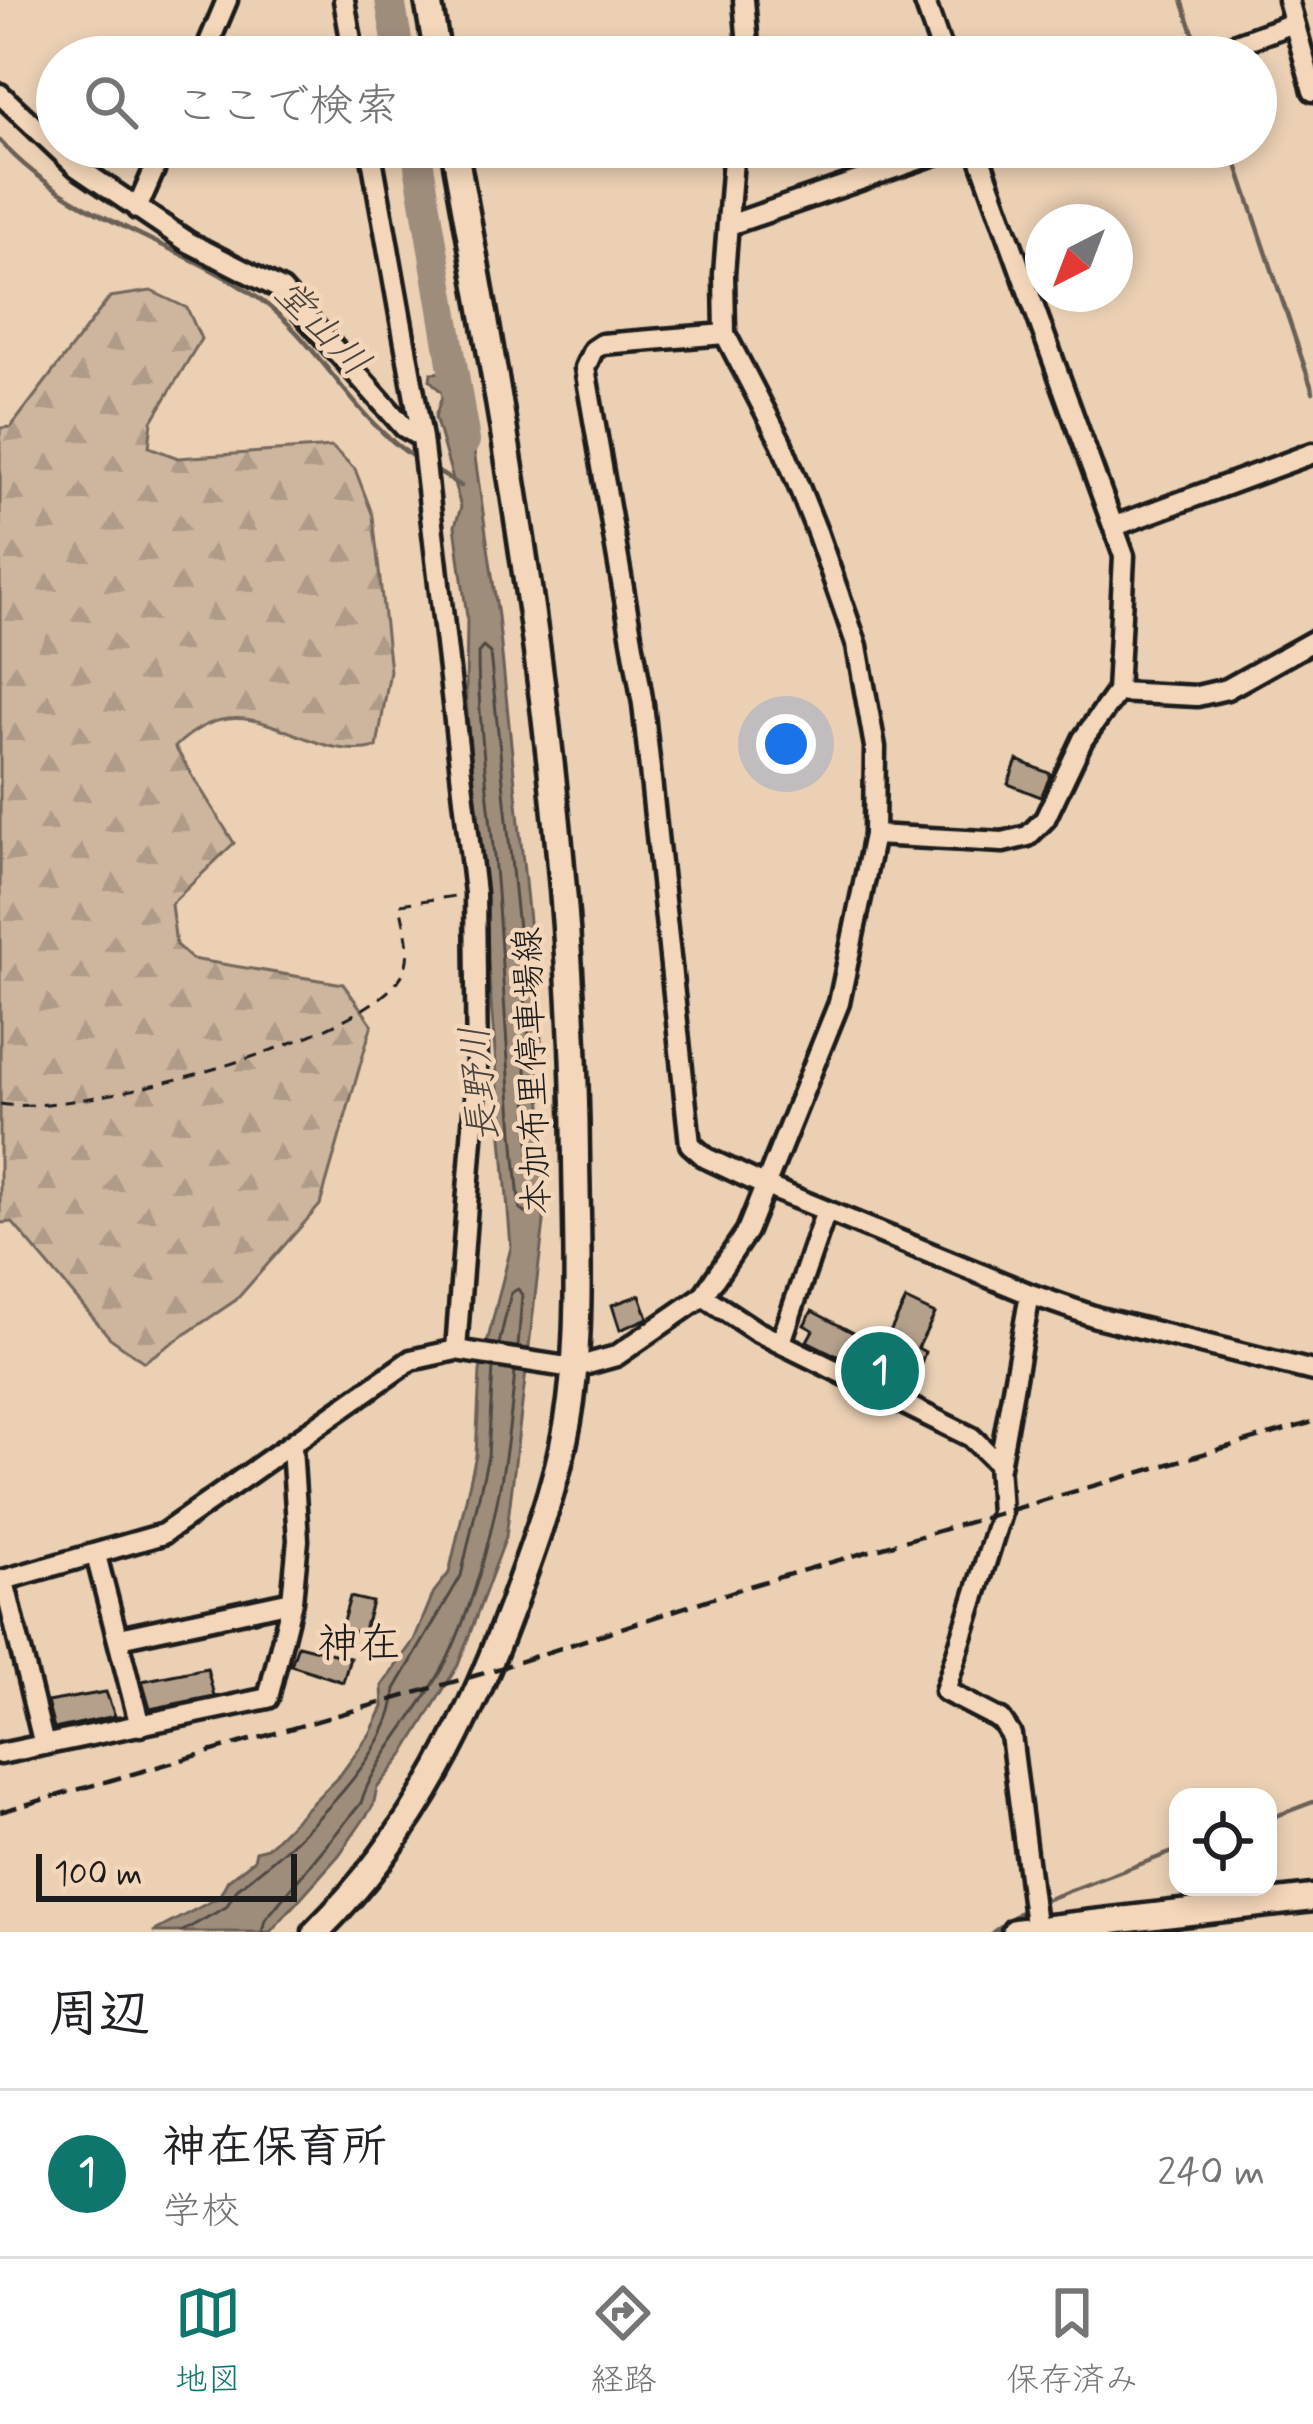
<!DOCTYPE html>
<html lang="ja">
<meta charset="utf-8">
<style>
:root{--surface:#fff;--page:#f2f2f2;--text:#202124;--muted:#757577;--line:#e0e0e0;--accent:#0f766e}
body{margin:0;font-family:Mynerve,"Klee One",sans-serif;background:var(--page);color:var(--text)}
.controls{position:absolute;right:36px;bottom:36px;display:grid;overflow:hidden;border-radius:24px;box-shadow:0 6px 18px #0003}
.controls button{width:108px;height:108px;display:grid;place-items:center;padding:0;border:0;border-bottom:3px solid var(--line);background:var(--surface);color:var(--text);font:60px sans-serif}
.compass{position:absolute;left:1025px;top:204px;width:108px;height:108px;border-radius:50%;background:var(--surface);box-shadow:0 6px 18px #0003;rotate:222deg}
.scale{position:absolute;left:36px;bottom:30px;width:261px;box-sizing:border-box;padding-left:12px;border:6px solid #1c1c1c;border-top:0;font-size:33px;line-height:42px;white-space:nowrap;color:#1c1c1c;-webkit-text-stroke:9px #f4d7ba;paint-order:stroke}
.you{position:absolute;left:786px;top:744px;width:42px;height:42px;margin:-30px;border:9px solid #fff;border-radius:50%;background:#1a73e8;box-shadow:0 0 0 18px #1a73e833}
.badge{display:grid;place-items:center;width:78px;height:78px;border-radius:50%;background:var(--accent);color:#fff;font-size:39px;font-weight:700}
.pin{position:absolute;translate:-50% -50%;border:6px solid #fff;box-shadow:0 3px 12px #0006}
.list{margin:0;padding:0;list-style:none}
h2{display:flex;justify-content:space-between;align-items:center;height:156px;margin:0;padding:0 48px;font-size:51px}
h2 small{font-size:39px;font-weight:400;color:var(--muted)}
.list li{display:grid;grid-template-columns:78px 1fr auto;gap:36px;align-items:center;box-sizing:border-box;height:168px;padding:0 48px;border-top:3px solid var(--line)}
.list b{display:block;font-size:45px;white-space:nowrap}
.list p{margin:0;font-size:39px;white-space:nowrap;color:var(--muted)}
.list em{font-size:39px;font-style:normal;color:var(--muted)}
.icon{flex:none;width:66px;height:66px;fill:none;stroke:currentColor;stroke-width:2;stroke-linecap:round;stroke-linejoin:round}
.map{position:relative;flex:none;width:1313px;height:1932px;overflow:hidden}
.search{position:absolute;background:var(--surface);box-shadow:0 6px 18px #0003;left:36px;right:36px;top:36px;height:132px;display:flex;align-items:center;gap:30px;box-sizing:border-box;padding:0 42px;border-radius:66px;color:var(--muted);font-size:45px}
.sheet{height:324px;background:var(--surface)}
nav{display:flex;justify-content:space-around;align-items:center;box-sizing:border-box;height:168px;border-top:3px solid var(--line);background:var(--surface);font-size:33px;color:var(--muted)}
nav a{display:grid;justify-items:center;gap:6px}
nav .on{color:var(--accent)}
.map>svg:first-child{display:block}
</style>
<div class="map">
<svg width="1313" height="1932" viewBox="0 0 1313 1932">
<defs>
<pattern id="forest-firs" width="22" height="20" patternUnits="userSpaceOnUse" patternTransform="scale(3)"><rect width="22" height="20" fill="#cdb59e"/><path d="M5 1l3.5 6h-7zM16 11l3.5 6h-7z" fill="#af9b88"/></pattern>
</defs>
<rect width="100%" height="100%" fill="#ebd0b4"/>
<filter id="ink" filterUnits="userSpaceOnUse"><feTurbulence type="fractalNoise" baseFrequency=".00833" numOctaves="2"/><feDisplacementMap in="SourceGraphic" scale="24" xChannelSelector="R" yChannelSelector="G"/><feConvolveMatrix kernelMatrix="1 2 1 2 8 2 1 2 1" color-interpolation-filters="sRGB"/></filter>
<g filter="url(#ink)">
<path fill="url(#forest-firs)" stroke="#74685d" stroke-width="3" d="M151 291 187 308 201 339 152 421 149 447 178 458 332 447 355 469 373 516 390 671 377 747C303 766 249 674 175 747L234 843 171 904 176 945 192 959 343 984 372 1024 320 1205 236 1300 144 1362 110 1338 12 1222 0 1223V428L11 427 110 297Z"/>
<path fill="#9f8d7c" stroke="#6b6056" stroke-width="3" d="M449 372 452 396 468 409 498 616 542 1049 538 1068 545 1133 544 1222 506 1537 458 1665 403 1756 377 1788 373 1806 339 1855 270 1932H153L219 1897 228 1880 254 1860 256 1851 267 1848 341 1774 370 1734 383 1707 382 1686 414 1640 434 1592 449 1573 476 1455 480 1371 511 1247 466 697 467 617 455 526 461 507 435 417 443 394 430 380 431 373Z"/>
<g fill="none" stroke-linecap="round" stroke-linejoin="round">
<path stroke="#504942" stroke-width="3" d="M483 647 490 653 530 1047 526 1068 532 1208 527 1214 520 1209C508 1099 505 990 496 880 490 804 478 729 478 653Z
M499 1344 511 1293 518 1289 522 1295 518 1347
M181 1932 226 1907 238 1888C290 1849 393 1758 395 1689L461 1576 488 1456 493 1368
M262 1932 265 1920 361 1803C372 1761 426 1705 447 1660 489 1570 507 1470 515 1371"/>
<path stroke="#6b6056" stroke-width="4.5" d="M1182 0 1199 51
M0 141C70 219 175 240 258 298 321 342 353 422 420 461
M1231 147 1313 392
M430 467 461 486
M955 1681 983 1701
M1008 1716 1018 1725 1023 1760
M1268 1819 1313 1802
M1037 1903 1178 1850
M993 1932 1027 1907"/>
<path stroke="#9f8d7c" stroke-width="30" d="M390 0 400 57
M416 147 465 441"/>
</g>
<path fill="#b5a18b" stroke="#1c1c1c" stroke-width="3" d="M1017 760 1051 774 1041 797 1008 784Z
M640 1295 648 1318 620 1330 612 1305Z
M906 1300 935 1314 918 1348 925 1352 915 1383 900 1376 896 1385 807 1341 813 1330 804 1325 812 1311 882 1348Z
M350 1597 372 1602 363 1634 341 1628Z
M298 1645 350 1658 343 1682 291 1665Z
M207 1668 214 1696 150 1709 142 1681Z
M106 1692 115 1716 54 1729 47 1702Z"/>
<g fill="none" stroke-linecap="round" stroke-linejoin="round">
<defs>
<path id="minor" d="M344 0 354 57
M744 0 749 57
M924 0 944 57
M1288 0 1313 91
M203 57 227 0
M1201 57 1291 24
M0 94 77 167 188 242 282 290 404 427 422 438
M370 147 422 438 475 893 477 1072 456 1350
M137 209 164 147
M732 224 956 147
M725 334 602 344 593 350 585 368 643 704 690 1144 706 1158 766 1186 1030 1294 1096 1317 1313 1371
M1115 526 1313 453
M1117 692 1197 696 1227 689 1313 641
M874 835 1003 842 1028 836 1045 819 1083 739 1117 692 1124 556 976 147
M703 1296 756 1331 971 1437 998 1463 1001 1513 945 1691 1001 1720 1011 1735 1036 1932
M781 1342 826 1211
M999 1467 1030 1294
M96 1555 140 1726
M0 1581 163 1534 411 1360 456 1350 573 1368 616 1356 703 1296 747 1231 839 1003 874 835 875 747 857 646 817 532 781 442 725 334 724 274 734 147
M4 1581 44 1745
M119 1638 292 1601
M0 1754 268 1698 292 1601 298 1540 292 1447"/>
<path id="secondary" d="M428 0 438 57
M316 1932C417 1832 474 1713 521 1581 542 1523 563 1462 571 1401 581 1322 577 1237 576 1158 573 818 515 480 454 147
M1015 1932 1313 1898"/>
</defs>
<use href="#minor" stroke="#1c1c1c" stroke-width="27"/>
<use href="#secondary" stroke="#1c1c1c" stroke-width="33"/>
<path stroke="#1c1c1c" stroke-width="3" stroke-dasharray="12 9" stroke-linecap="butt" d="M0 1104C72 1117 366 1040 402 975 414 953 404 927 400 904L456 896"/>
<use href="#minor" stroke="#f4d7ba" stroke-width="18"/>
<use href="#secondary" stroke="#f4d7ba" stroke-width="24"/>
<path stroke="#1c1c1c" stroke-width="4.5" stroke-dasharray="18 9" stroke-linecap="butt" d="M0 1812 488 1672 746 1587 1313 1422"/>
</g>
</g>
<g text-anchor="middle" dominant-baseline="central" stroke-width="9" stroke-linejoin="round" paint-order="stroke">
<g font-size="36" fill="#1c1c1c" stroke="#f4d7ba">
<text transform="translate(534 1071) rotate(-92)">本加布里停車場線</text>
</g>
<g font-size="39" font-style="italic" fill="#4a443e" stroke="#f4d7ba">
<text transform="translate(321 329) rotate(46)">堂山川</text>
<text transform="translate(481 1084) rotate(-95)">長野川</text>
</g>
<g font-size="42" fill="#1c1c1c" stroke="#f4d7ba">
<text x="359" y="1645">神在</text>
</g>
</g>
</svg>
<div class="controls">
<button><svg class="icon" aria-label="locate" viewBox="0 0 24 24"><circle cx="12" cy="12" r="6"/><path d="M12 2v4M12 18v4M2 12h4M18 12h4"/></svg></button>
</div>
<svg class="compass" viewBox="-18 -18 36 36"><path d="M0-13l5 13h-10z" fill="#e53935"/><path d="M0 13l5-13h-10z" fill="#757577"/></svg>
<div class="scale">100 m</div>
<div class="you"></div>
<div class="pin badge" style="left:880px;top:1371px">1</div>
<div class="search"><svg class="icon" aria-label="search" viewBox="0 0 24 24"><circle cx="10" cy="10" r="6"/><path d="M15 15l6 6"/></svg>ここで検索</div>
</div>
<section class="sheet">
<h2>周辺<small></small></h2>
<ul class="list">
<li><span class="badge">1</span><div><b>神在保育所</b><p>学校</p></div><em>240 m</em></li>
</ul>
</section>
<nav>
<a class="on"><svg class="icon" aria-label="map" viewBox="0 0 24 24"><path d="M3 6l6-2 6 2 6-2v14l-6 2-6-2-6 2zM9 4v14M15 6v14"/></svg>地図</a>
<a><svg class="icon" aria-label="directions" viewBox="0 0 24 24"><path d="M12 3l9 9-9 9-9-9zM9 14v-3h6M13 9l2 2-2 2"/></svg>経路</a>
<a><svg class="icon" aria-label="saved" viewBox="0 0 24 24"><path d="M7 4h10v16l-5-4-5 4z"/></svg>保存済み</a>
</nav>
